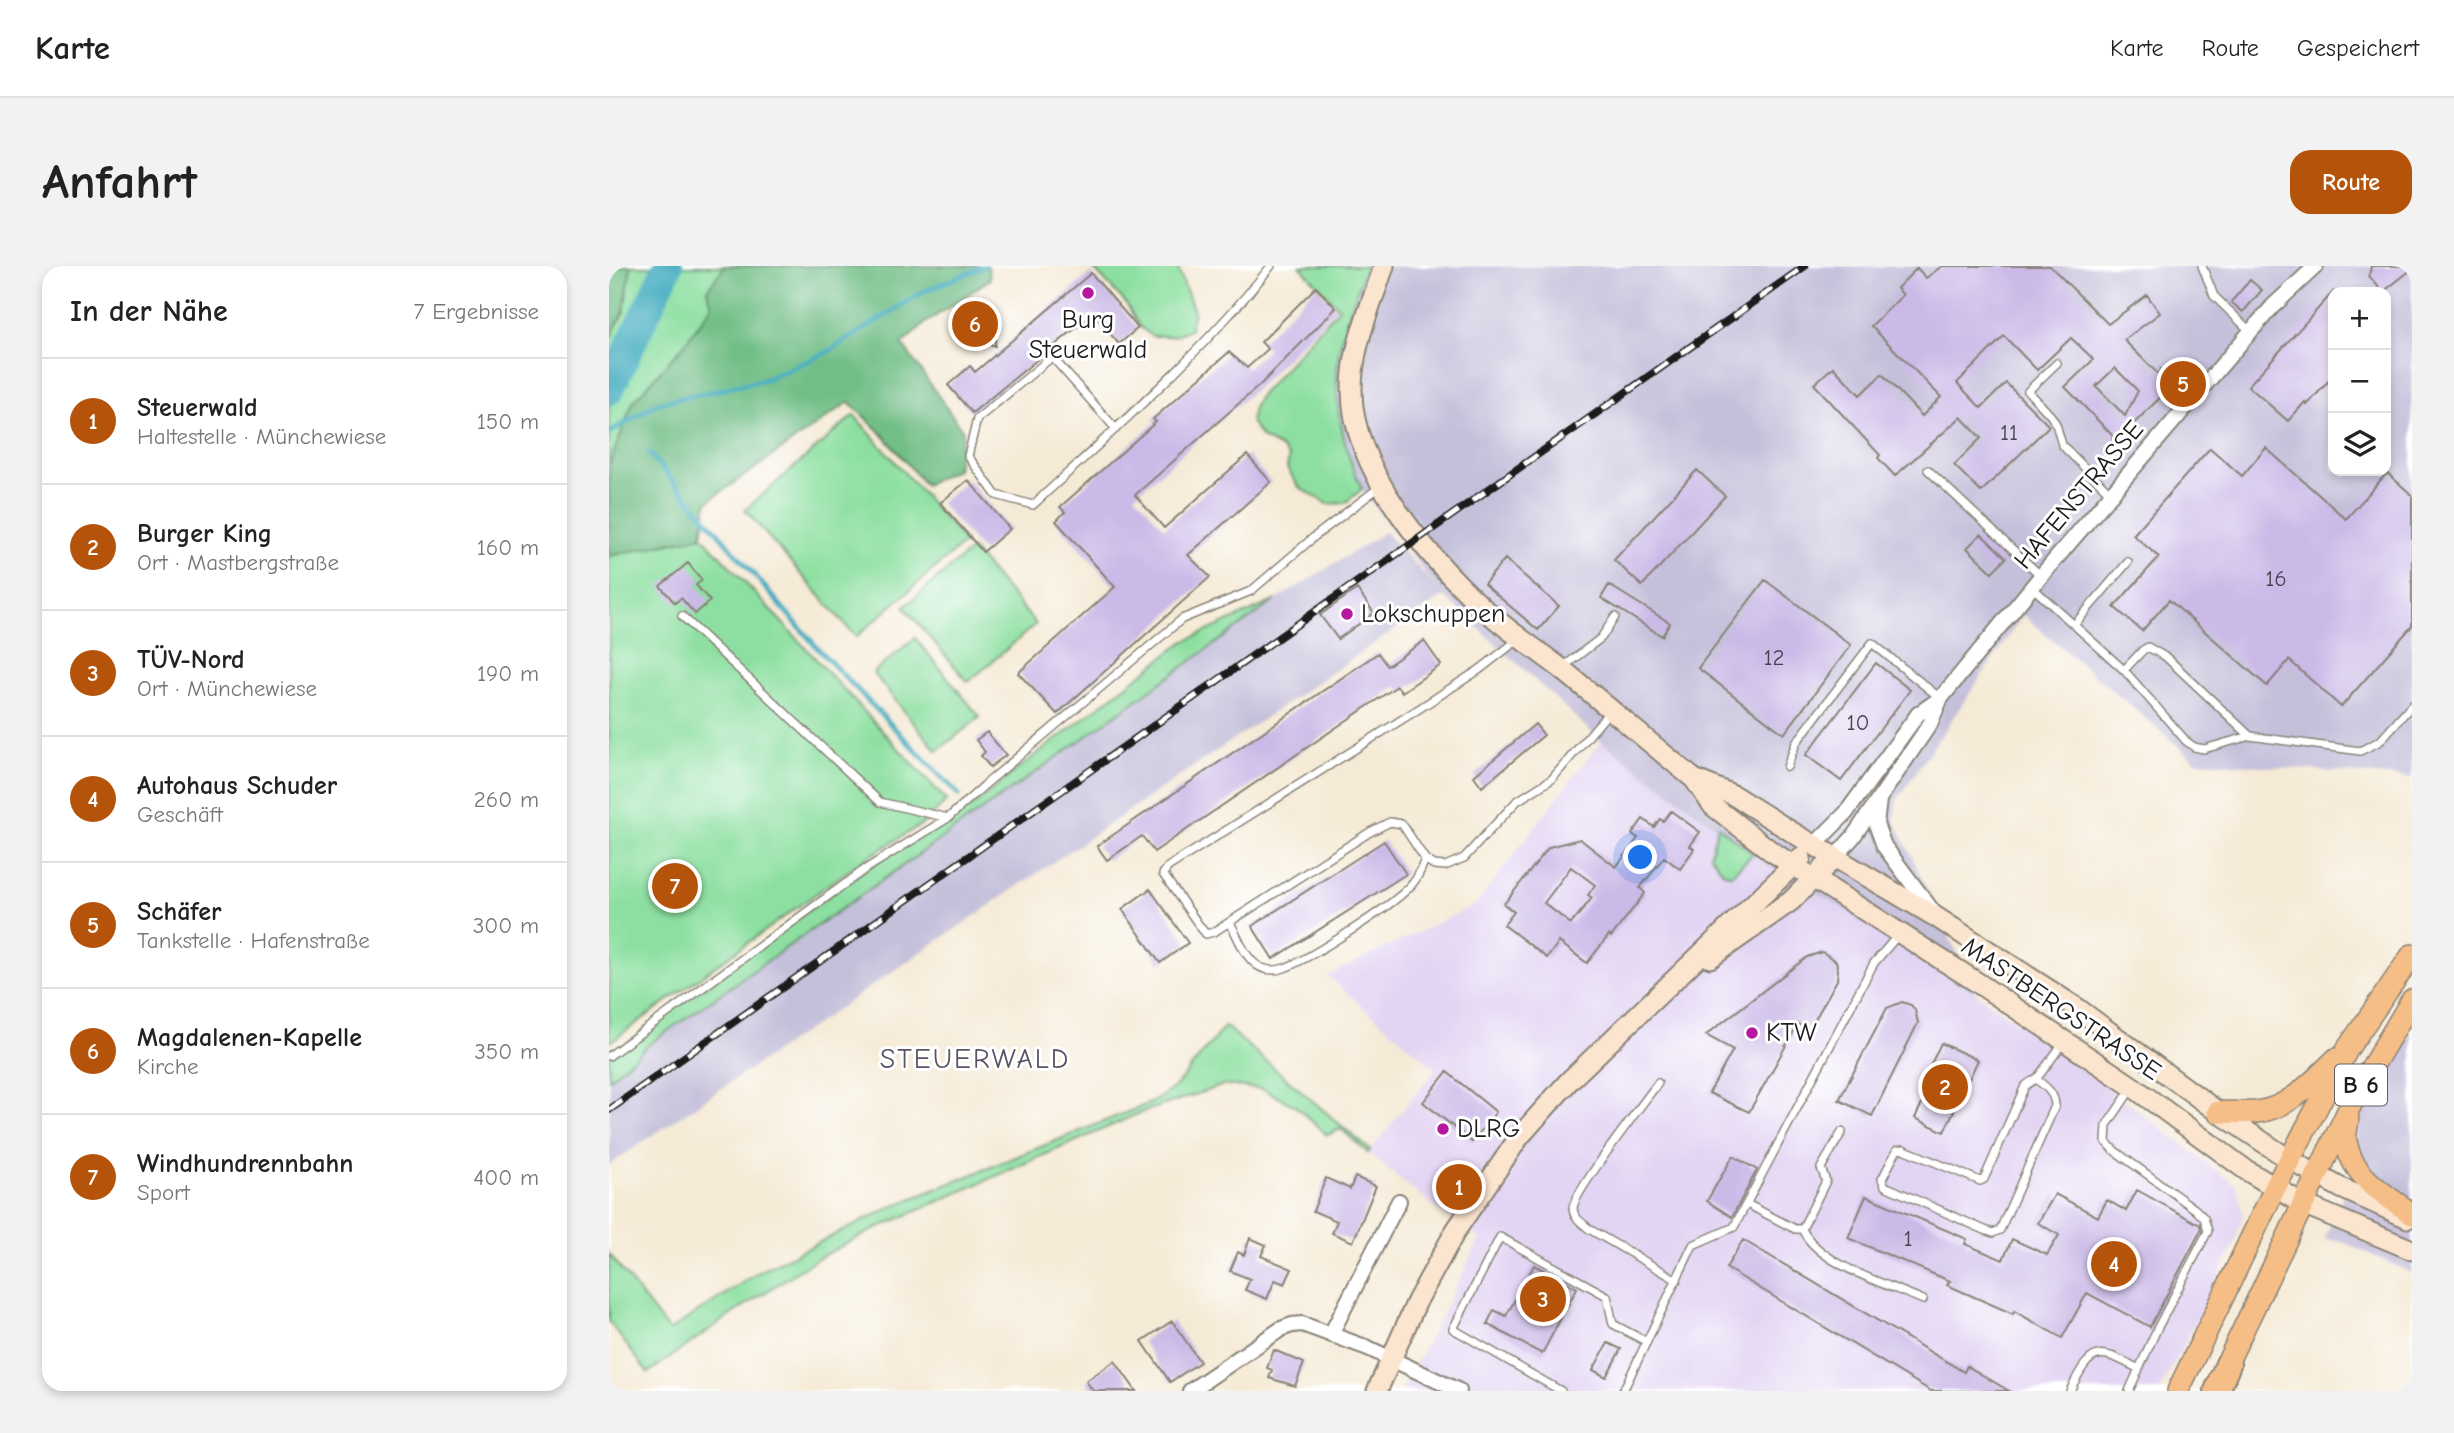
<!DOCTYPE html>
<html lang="de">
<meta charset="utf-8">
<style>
:root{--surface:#fff;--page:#f2f2f2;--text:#222;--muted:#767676;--line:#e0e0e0;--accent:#b45309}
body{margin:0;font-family:"Comic Neue",sans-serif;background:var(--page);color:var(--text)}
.controls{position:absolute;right:21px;top:21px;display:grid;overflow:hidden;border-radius:14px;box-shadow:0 4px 10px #0003}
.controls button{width:63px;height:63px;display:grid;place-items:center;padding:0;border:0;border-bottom:2px solid var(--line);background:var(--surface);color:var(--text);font:35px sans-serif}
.you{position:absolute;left:1032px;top:592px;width:24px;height:24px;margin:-18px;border:5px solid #fff;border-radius:50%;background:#1a73e8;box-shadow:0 0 0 10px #1a73e833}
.badge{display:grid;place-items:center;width:46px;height:46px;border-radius:50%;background:var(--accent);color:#fff;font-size:23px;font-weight:700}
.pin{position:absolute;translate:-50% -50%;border:4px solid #fff;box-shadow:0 2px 7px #0006}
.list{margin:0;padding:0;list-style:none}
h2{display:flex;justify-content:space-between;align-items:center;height:91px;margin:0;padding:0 28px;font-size:30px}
h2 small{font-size:23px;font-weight:400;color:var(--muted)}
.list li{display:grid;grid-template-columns:46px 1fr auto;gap:21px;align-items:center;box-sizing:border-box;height:126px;padding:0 28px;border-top:2px solid var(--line)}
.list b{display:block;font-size:26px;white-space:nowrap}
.list p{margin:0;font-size:23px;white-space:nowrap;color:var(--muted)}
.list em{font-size:23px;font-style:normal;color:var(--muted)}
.icon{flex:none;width:38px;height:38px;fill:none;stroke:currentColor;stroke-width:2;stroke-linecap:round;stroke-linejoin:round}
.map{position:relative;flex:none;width:1803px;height:1125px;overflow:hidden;border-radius:21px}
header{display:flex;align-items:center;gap:42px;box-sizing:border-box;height:98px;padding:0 35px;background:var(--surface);border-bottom:2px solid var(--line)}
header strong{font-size:33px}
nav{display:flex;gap:38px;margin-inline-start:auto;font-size:24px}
.intro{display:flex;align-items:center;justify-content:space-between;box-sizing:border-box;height:168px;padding:0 42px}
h1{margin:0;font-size:49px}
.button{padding:18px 32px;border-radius:21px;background:var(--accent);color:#fff;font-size:24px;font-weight:700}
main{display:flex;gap:42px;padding:0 42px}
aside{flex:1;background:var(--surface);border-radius:21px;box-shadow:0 4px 10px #0003}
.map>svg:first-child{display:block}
</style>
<header>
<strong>Karte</strong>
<nav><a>Karte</a><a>Route</a><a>Gespeichert</a></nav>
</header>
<div class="intro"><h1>Anfahrt</h1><a class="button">Route</a></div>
<main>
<aside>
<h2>In der Nähe<small>7 Ergebnisse</small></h2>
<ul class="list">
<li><span class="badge">1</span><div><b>Steuerwald</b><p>Haltestelle · Münchewiese</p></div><em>150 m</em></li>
<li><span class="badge">2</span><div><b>Burger King</b><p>Ort · Mastbergstraße</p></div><em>160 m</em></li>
<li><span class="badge">3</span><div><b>TÜV-Nord</b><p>Ort · Münchewiese</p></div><em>190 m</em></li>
<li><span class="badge">4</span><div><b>Autohaus Schuder</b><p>Geschäft</p></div><em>260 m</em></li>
<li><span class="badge">5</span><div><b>Schäfer</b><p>Tankstelle · Hafenstraße</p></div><em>300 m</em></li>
<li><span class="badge">6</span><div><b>Magdalenen-Kapelle</b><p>Kirche</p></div><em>350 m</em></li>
<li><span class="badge">7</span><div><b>Windhundrennbahn</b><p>Sport</p></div><em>400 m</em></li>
</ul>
</aside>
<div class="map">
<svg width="1803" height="1125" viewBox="0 0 1803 1125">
<rect width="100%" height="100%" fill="#fff"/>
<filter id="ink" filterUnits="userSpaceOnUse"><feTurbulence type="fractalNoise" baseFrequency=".0143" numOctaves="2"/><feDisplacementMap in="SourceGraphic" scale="14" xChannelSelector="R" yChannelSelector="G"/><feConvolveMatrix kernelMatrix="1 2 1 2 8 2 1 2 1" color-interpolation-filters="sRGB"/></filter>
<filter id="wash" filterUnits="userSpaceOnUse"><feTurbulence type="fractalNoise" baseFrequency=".00686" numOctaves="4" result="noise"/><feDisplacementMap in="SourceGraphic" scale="28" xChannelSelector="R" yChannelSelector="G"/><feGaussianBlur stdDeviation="1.57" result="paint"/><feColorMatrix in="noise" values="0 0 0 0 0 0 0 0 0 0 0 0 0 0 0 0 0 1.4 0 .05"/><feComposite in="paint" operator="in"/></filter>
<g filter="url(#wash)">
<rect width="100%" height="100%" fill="#f5ead5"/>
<path fill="#e2d4f3" d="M992 475 1149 593 1245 649 1367 727 1505 826 1628 920 1634 948 1624 981 1551 1125H793L871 973 827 942 759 887 827 803 718 710 866 639Z"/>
<path fill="#c5c0da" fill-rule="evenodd" d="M757 0H1803V512L1587 495 1414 349 1288 534 1285 553 1367 727 1245 649 1149 593 992 475 835 330 0 899V813L43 776 430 504 667 334 776 266 828 322 753 223 742 201 733 163 727 120 731 80ZM1724 26H1777V205H1724Z
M1803 767V1007L1734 976 1716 973 1744 905 1756 894 1747 870 1752 849 1775 807Z"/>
<path fill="#8cdfa0" stroke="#547e5e" stroke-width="2" d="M22 0H116L98 24 104 40 74 80 24 136 0 200V74L15 45Z
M482 0H568L585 45 581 63 565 70H543L530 60 517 37Z
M691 0H757C748 27 735 55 731 82 722 129 733 181 753 223L736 237 719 238 690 221 678 202 680 191 672 182 653 172 642 156 644 142 649 132 730 42Z
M245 149 356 276 247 371 136 244Z
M93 270 338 535 315 557 251 596 0 777V290Z
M363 283 427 358 359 416 295 341Z
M667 334 430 504 43 776 0 813V790L255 604 339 552 368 537 406 505 574 376Z
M306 372 371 451 328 485 264 407Z
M1109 560 1144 588 1123 608 1115 607 1101 589Z
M616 760 761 884 759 887 732 863 718 869 686 840 654 823 615 819 531 847 264 964 209 992 126 1046 39 1107 0 1056V988L60 1065 153 1004 287 939 546 835 566 821Z"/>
<path fill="#71be86" stroke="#466d51" stroke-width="2" d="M0 0H22L15 45 0 74Z
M116 0H379L381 13 315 58 293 78 354 165 348 203 316 219 275 170 240 136 98 236 93 270 0 290V200L24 136 74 80 103 40 98 24Z"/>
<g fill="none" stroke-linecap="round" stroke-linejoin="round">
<path stroke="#40abbf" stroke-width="5" d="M0 167 49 137 155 114 217 87 315 25 376 0
M40 187 211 385 350 529"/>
<path stroke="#40abbf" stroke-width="30" d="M0 124 59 0"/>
</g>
<g id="blocks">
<path fill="#cbb9e7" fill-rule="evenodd" d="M1333 0H1441L1499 58 1538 29 1551 47 1515 74 1549 108 1552 103 1566 117 1503 179 1502 178 1505 171 1456 121 1484 94 1481 90 1462 72 1428 104 1395 70 1348 117 1372 142 1397 117 1440 160 1372 226 1345 199 1372 172 1352 151 1286 210 1269 192 1271 189 1205 118 1224 101 1251 129 1273 108 1313 150 1332 131 1262 60 1294 29 1288 22 1308 2 1317 12ZM1506 102 1529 125 1516 150 1487 120Z
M1762 0H1803V3L1774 26 1760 10Z
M482 7 529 62 510 78 484 48 363 147 339 119 361 100 366 106Z
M1641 14 1653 24 1634 46 1622 36Z
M707 21 727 42 652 118 526 229 555 262 638 189 662 216 579 289 601 311 448 448 409 407 506 321 447 255 456 246 451 241 547 156 544 153 620 86 638 102 659 83 652 76Z
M1724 26V110L1698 139 1696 136 1679 155 1639 120Z
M366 30 387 57 386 80 366 74 345 46Z
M1601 182 1633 210 1657 182 1737 253 1778 207 1803 229V360L1732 441 1680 394 1658 420 1560 334 1533 365 1505 341 1550 291 1524 269Z
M1088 204 1116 230 1033 320 1005 294Z
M359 214 401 263 374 286 331 237Z
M1372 268 1397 292 1383 306 1358 282Z
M896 293 950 340 929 364 875 318Z
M79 297 93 314 87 319 101 335 86 348 72 332 66 337 51 320Z
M1156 314 1242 379 1175 468 1089 402Z
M1000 319 1061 357 1053 370 992 332Z
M748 323 765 347 729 373 711 349Z
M815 375 832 399 793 426 788 420 545 586 533 570 498 594 488 580 769 387 778 400Z
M1267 397 1301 424 1232 515 1197 489Z
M926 458 935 469 873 521 865 510Z
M378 466 397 489 381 501 372 490 376 486 367 474Z
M1062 545 1091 566 1081 580 1085 583 1071 603 1055 591 1031 622 1036 627 1002 671 1000 669 978 697 950 676 938 692 895 659 905 646 895 638 940 581 971 573 1007 601 1029 572 1023 568 1034 553 1045 561 1051 553 1054 555ZM962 601 986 619 979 629 983 632 962 658 935 637Z
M775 575 797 608 664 693 643 660Z
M541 623 579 677 551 697 513 643Z
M1213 686 1227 695 1229 703 1228 714 1200 764 1189 758 1140 846 1100 827 1124 784 1097 769 1198 691Z
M1293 736 1302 739 1306 744 1309 757 1263 850 1230 834 1278 742Z
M1332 777 1369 794 1335 866 1306 852 1320 822 1312 819Z
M838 806 887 846 863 876 814 836Z
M1124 890 1148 904 1123 951 1098 935Z
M746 911 767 920 744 976 723 967 728 955 704 945 717 912 741 923Z
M1528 924 1591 959 1592 964 1541 1061 1478 1027 1453 1072 1405 1045 1404 1048 1338 1019 1341 1015 1239 972 1257 930 1358 973 1356 978 1394 994 1403 973 1438 989 1450 969 1429 957 1446 928 1489 951 1498 934 1517 945Z
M641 972 657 979 652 990 683 1003 676 1018 666 1014 658 1033 636 1024 641 1013 621 1005 629 986 635 989Z
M1134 974 1355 1106 1358 1100 1400 1125H1322L1117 1002Z
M925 999 968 1022 933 1088 878 1058 885 1044 897 1050Z
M563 1055 591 1096 561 1116 533 1075Z
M999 1077 1012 1083 997 1111 984 1104Z
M665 1084 695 1097 686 1120 660 1112 663 1104 658 1102Z
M506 1095 527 1125H484L477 1115Z"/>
</g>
</g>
<g filter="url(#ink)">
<use href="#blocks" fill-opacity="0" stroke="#888378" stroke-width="2"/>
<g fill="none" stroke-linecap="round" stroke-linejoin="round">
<defs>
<path id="lane" d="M1593 0 1605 30 1641 65
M1448 97 1419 125 1442 150 1447 158 1453 179 1502 228
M507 163 443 91 368 153 359 190 387 229 424 239C506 163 592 88 662 0
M1319 204 1432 310
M1423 321 1515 404 1577 475 1585 481 1595 483 1641 470 1751 485 1771 475 1803 439
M73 350 271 536 339 552
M1465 359 1519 296
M910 373 870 404 808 444 559 601 554 608 592 662 597 668 605 666 761 566 781 556 793 558 816 593 825 599 836 600 855 592 908 535 943 513 1000 446
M954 401 992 372 1006 351
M1515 404 1534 384 1539 381 1558 392 1641 470
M1178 501 1187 477 1263 377 1331 432
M621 656C629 671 638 699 656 703 660 704 668 704 672 703 695 697 790 636 804 617 810 610 813 601 816 593
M0 790 255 604 339 552 378 517 573 353 642 325 705 271 772 220
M1427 813C1436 820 1446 827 1446 840L1391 964 1384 967 1378 965 1276 920 1273 913 1288 884 1294 883 1371 915 1375 913 1416 820 1429 811 1455 776
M1049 817C1035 836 965 926 964 942 964 952 974 957 980 963L1068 1014
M1138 938 1186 963H1193L1217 915 1212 902 1233 866
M1193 963C1210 999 1278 1018 1314 1034
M952 1125 844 1063 891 971 998 1030 1004 1058 1038 1076
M1014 1125 1084 979 1125 961 1265 697 1290 668
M1461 1125C1482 1081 1489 1081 1530 1103
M1520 1125 1548 1063 1599 965 1595 952 1586 943 1506 885 1497 876 1498 859 1523 822"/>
<path id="street" d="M1270 534 1267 558 1275 580 1325 647
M1205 579 1237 547 1309 448 1332 432 1432 310 1642 65 1664 40 1707 0
M1226 591 1244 571 1321 458 1331 434
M722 1068 790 935
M581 1125 672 1063 683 1059 693 1058 759 1082 850 1125"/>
<path id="secondary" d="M775 0C762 40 743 80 743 123 742 202 819 291 874 342 899 365 927 383 954 404 998 440 1041 477 1085 513L1104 540 1162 585 1366 715 1524 821 1637 904 1694 938 1803 984
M1085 513 1124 529 1183 566 1327 651 1468 742 1609 846 1681 894 1732 922 1799 952
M1101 692 1182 635 1226 591
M768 1125 808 1035 847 964 911 870 960 815 1192 592"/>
<path id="primary" d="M1609 846C1622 846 1635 847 1648 846 1681 842 1704 815 1727 793
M1739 853C1738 860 1736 868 1737 875 1742 910 1777 929 1803 948
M1611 1112 1748 826 1803 734
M1569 1125 1666 922 1739 782 1803 689"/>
<path id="highway" d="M1608 1125 1619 1098"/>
</defs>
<use href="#lane" stroke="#888378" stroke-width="10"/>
<use href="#street" stroke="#888378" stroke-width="18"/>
<use href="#secondary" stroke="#888378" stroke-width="23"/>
<use href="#primary" stroke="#888378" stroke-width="24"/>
<use href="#highway" stroke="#888378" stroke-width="28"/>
<use href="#lane" stroke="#fff" stroke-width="7"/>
<use href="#street" stroke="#fff" stroke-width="14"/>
<use href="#secondary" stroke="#fbe5cf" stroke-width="19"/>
<use href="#primary" stroke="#f6be87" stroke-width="21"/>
<use href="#highway" stroke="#f6be87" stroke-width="24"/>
<defs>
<path id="rail" d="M0 844 1196 0"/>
</defs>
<use href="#rail" stroke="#1c1c1c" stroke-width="8"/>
<use href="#rail" stroke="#fff" stroke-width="5" stroke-dasharray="16" stroke-linecap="butt"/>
</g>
</g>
<g fill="#b5179e" stroke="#fff" stroke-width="2.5">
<circle cx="479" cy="27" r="7"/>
<circle cx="738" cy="348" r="7"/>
<circle cx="1143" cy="767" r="7"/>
<circle cx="834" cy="863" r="7"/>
</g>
<g text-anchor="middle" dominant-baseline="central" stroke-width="6" stroke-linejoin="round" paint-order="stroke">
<g font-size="23" fill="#48434f">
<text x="1400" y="166">11</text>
<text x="1667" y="312">16</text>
<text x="1165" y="391">12</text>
<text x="1249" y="456">10</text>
<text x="1299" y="972">1</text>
</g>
<rect fill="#fff" stroke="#606060" stroke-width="2" x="1726" y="798.5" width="52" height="41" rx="5"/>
<g font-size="24" font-weight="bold" fill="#1c1c1c">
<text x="1752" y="819">B 6</text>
</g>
<g font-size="26" fill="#1c1c1c" stroke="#fff" text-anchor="start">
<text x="479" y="54" text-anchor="middle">Burg<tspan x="479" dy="30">Steuerwald</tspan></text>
<text x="752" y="348">Lokschuppen</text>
<text x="1157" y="767">KTW</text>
<text x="848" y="863">DLRG</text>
</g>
<g font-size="26" fill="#1c1c1c" stroke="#fff">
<text transform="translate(1470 229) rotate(-50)">HAFENSTRASSE</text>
<text transform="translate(1452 743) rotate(34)">MASTBERGSTRASSE</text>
</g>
<g font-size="28" letter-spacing="2" fill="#595363" stroke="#fff">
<text x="366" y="793">STEUERWALD</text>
</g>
</g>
</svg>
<div class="controls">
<button>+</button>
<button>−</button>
<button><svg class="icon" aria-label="layers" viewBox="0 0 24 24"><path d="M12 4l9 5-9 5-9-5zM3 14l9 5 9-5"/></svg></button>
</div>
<div class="you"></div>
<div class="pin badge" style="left:850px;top:921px">1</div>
<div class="pin badge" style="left:1336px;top:821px">2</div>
<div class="pin badge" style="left:934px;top:1033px">3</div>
<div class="pin badge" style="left:1505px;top:998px">4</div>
<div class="pin badge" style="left:1574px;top:118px">5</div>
<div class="pin badge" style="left:366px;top:58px">6</div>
<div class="pin badge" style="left:66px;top:620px">7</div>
</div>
</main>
